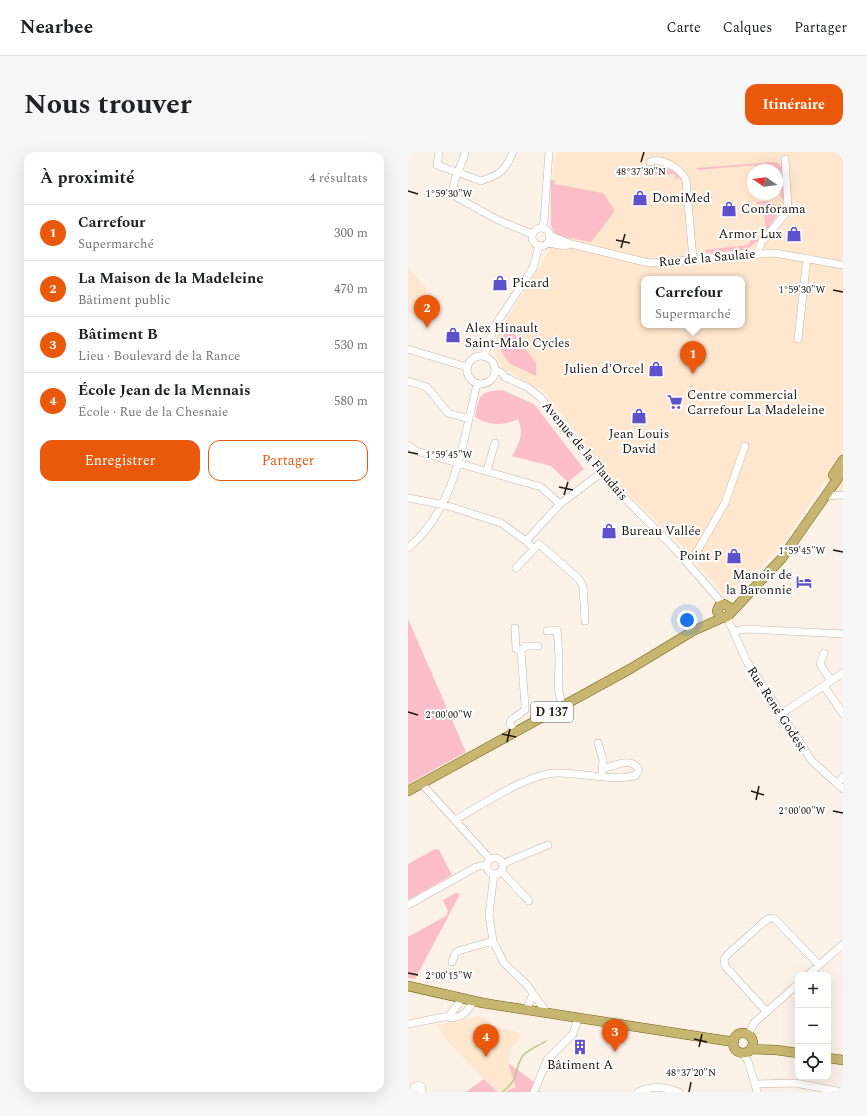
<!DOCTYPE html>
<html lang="fr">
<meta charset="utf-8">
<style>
:root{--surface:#fff;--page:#f6f6f6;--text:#202124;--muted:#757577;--line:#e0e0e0;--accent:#ea580c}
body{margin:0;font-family:Spectral,serif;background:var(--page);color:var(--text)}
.controls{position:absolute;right:12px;bottom:12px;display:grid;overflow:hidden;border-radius:8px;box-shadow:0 4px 16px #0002}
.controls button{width:36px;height:36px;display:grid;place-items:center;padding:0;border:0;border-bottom:1px solid var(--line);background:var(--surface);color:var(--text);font:20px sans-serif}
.compass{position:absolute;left:339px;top:12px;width:36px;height:36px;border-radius:50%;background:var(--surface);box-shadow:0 4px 16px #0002;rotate:283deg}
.you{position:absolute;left:279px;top:468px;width:14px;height:14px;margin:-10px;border:3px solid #fff;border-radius:50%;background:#1a73e8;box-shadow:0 0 0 6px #1a73e833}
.badge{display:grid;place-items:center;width:26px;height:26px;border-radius:50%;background:var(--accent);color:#fff;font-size:13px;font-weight:700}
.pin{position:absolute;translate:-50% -33px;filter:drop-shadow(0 1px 2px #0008)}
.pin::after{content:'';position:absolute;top:21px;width:14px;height:12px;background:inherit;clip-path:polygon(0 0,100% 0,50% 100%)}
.popup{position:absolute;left:233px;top:124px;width:104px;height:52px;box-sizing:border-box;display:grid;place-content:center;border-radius:8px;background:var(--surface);filter:drop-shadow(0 1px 3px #0005);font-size:13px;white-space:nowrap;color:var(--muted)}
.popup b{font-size:15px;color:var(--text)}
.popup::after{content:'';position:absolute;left:50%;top:100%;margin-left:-8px;border:8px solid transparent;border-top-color:var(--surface)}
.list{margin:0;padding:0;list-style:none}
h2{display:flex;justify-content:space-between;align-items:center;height:52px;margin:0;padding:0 16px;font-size:17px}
h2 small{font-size:13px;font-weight:400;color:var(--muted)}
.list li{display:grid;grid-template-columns:26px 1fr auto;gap:12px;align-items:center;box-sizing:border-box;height:56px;padding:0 16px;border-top:1px solid var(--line)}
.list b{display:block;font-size:15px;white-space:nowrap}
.list p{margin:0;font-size:13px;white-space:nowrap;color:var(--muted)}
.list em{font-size:13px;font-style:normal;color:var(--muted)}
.actions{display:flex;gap:8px;padding:12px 16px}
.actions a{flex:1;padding:9px 0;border:1px solid var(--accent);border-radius:12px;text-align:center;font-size:14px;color:var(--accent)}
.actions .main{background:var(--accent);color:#fff}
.icon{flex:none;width:22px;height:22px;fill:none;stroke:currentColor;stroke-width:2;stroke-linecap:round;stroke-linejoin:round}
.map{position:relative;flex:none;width:435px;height:940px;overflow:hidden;border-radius:12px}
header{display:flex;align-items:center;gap:24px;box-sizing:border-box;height:56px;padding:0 20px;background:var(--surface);border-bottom:1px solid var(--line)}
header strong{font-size:19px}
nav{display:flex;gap:22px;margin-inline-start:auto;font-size:14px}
.intro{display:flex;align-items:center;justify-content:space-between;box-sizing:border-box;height:96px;padding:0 24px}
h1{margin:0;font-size:28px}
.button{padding:10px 18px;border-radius:12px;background:var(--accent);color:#fff;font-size:14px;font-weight:700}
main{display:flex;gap:24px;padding:0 24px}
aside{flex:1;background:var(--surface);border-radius:12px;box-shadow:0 4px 16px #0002}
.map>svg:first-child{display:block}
</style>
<header>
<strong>Nearbee</strong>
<nav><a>Carte</a><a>Calques</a><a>Partager</a></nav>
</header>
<div class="intro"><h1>Nous trouver</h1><a class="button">Itinéraire</a></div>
<main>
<aside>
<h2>À proximité<small>4 résultats</small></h2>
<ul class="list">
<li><span class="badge">1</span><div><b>Carrefour</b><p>Supermarché</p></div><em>300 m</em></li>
<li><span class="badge">2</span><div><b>La Maison de la Madeleine</b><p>Bâtiment public</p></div><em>470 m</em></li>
<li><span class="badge">3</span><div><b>Bâtiment B</b><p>Lieu · Boulevard de la Rance</p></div><em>530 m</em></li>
<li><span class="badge">4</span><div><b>École Jean de la Mennais</b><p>École · Rue de la Chesnaie</p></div><em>580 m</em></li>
</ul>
<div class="actions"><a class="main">Enregistrer</a><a>Partager</a></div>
</aside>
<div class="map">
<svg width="435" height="940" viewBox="0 0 435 940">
<rect width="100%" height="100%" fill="#fcf1e6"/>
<path fill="#ffe6ce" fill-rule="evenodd" d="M148 0H435V341L429 339 416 330 370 399 320 447 288 411 281 400 208 331 135 239 94 216 84 193 93 176 144 94 147 82 143 74 142 39ZM345 18H369V42H345ZM236 127H334V173H236Z
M0 115 27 147 9 161 0 162Z
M71 864 83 870 81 873 112 881 111 888 102 898 100 911 107 936 97 940H89L38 887 29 873Z"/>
<path fill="#fbbdc7" d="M365 10 370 11 374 15 376 46H373L369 18H347V13L290 18 288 16Z
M253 14 265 19 272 26 267 27V22L243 23 247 15Z
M143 28H147L146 32 195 41 207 59 183 90 151 84 147 82 143 74Z
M361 49 368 54 369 63 358 79 355 52H349V50Z
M344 86H349L350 88 338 98 298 101 297 98 340 93Z
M100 174 128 211V224L101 211 91 195Z
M94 238 126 252 176 317 160 330 143 314 104 304C112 290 116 282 110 267 95 274 81 274 67 265 72 243 70 240 94 238Z
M0 467 58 600 0 632Z
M27 697 31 698 44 723 0 748V712Z
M48 741 52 742 7 827 0 826V785L38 764 40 759 35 748Z
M100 911 126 930 124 934 133 940H97L108 935Z
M76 927 89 940H58Z"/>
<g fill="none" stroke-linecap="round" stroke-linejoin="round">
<path stroke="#b8c993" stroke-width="1.5" d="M94 940C112 927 105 920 114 905 118 898 131 894 138 889"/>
<defs>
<path id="minor" d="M31 0 29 13 73 29C93 22 97 19 105 0
M57 0C55 15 40 29 48 45L90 68 124 82
M242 10C255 5 273 17 278 28L285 107
M124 85a9 9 0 1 1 18 0a9 9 0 1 1-18 0Z
M134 76 136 69 141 0
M141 83 163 92 241 111 366 101 435 113
M140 91 157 94 163 92
M349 102 353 91 378 61 380 56 377 7
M390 187 399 106
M0 197 59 215
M59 218a14 14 0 1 1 28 0a14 14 0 1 1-28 0Z
M76 204 86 175 125 116 131 94
M87 218 94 221 97 225 119 235 132 245 197 326 266 396 315 452
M0 229 19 235 40 261 61 267
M0 293 8 299 133 335 152 352
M79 318 87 291
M417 344 435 343
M0 346 37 353 93 371 118 389
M0 396C48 357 55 288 69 232
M126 397 131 392 171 427 175 434 177 469
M280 410 287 403 317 351 337 294
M108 416 126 397 118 389 152 352 193 321
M319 465 338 508 404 609 435 637
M107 476 108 497 113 498 117 554V558L103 568 102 572 107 580
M139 479 149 478C150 489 151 499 151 510 151 524 148 540 155 554
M326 479 339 477 435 482
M113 498 118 494H130
M416 501 412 512 423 529
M416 534 435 562
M373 562 435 521
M190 591 195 608 194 620
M13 631 82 707
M429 632 435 625
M47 668C72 654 122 620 150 621 176 621 200 629 227 624L231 618C224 604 206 614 194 617
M79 714a8 8 0 1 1 16 0a8 8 0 1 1-16 0Z
M94 712 140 693
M93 719 121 749
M86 721 81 763 85 789 96 811 119 833 139 861
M0 753 68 715 75 713 79 715
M44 810 47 802 50 799 85 789
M400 823 435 792
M118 858 125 842
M359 860 317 814 316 807 319 803 357 769 362 766 367 767 411 813
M41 864 51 851 52 846
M0 872 41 864 43 866C55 865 60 859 66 849
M340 883 346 871 390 832
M334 901 340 909 349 940
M348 932 387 931 435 940
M7 940 6 935 10 933 14 935V940
M126 940 139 908 165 882 170 866
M230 940C244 933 258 935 271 940"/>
<path id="major" d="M425 323 435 308
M323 460 321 455 316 452 311 454 309 459 313 466 319 465 374 406 435 319
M0 639 222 517 285 479 314 466
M0 834 75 851 326 890
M325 891a10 10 0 1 1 20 0a10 10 0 1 1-20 0Z
M343 897 368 898 390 901
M420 906 435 908"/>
</defs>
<use href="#minor" stroke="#c7b4a3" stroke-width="8"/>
<use href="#major" stroke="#735e10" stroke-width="10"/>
<use href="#minor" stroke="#fff" stroke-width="7"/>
<use href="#major" stroke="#c7b670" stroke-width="9"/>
</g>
<path fill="none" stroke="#1c150f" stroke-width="1.5" d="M233 10 236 0M0 39 10 42M208 88 222 91M213 96 217 82M425 138 435 140M0 300 10 302M151 335 165 338M156 343 160 330M425 398 435 400M0 560 10 563M94 582 108 585M99 590 102 577M343 639 356 643M348 648 351 634M425 659 435 661M0 821 10 823M286 887 299 890M291 895 294 882M281 940 283 930"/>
<defs>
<symbol id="shop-bare" viewBox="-9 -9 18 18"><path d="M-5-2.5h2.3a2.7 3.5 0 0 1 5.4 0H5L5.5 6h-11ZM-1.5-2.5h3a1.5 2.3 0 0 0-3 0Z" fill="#5d52cb" stroke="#fff" stroke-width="2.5" paint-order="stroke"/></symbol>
<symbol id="supermarket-bare" viewBox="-9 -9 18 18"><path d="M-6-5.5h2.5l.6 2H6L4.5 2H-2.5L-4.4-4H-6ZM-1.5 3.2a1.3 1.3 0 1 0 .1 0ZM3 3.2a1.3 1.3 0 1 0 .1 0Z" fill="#5d52cb" stroke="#fff" stroke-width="2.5" paint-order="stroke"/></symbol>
<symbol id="hotel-bare" viewBox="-9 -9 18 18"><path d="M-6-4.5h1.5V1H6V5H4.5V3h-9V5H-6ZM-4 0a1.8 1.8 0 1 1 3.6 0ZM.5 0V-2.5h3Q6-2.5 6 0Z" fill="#5d52cb" stroke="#fff" stroke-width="2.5" paint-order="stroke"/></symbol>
<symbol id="building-bare" viewBox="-9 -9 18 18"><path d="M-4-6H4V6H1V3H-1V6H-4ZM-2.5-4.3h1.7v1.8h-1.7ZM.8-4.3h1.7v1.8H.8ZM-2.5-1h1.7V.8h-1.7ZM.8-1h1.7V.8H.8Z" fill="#5d52cb" stroke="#fff" stroke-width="2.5" paint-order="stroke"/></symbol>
</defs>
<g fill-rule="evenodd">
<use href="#shop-bare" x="221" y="35" width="22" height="22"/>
<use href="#shop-bare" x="310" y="46" width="22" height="22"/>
<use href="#shop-bare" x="375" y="71" width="22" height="22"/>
<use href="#shop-bare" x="81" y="120" width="22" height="22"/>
<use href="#shop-bare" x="34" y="172" width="22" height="22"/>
<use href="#shop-bare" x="237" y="206" width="22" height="22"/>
<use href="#supermarket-bare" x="256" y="239" width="22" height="22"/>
<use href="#shop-bare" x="220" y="253" width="22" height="22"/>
<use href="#shop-bare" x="190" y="368" width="22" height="22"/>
<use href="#shop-bare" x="315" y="393" width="22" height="22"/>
<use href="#hotel-bare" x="385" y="419" width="22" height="22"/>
<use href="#building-bare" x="161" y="884" width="22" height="22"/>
</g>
<g text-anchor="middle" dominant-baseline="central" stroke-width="4" stroke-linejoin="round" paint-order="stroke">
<rect fill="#fff" stroke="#605b57" stroke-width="1" x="123" y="550" width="42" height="20" rx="3"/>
<g font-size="12" font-weight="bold" fill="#1c150f">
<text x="144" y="560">D 137</text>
</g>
<g font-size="13" fill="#1c150f" stroke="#fff" text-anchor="start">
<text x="244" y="46">DomiMed</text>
<text x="333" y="57">Conforama</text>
<text x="374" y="82" text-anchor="end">Armor Lux</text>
<text x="104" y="131">Picard</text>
<text x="57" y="176">Alex Hinault<tspan x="57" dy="15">Saint-Malo Cycles</tspan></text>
<text x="236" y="217" text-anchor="end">Julien d'Orcel</text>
<text x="279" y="243">Centre commercial<tspan x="279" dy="15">Carrefour La Madeleine</tspan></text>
<text x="231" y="282" text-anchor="middle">Jean Louis<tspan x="231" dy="15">David</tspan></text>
<text x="213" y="379">Bureau Vallée</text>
<text x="314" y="404" text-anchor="end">Point P</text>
<text x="384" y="423" text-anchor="end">Manoir de<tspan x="384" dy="15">la Baronnie</tspan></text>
<text x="172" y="913" text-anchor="middle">Bâtiment A</text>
</g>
<g font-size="13" fill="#1c150f" stroke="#fff">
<text transform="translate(299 106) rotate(-5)">Rue de la Saulaie</text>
<text transform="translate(177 299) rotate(50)">Avenue de la Flaudais</text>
<text transform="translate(369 557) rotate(57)">Rue René Godest</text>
</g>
</g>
<g font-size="10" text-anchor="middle" fill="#1c150f" stroke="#fff" stroke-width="4" stroke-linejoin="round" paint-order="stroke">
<text x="233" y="23">48°37'30"N</text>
<text x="41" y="45">1°59'30"W</text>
<text x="394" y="141">1°59'30"W</text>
<text x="41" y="306">1°59'45"W</text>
<text x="394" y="402">1°59'45"W</text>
<text x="41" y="566">2°00'00"W</text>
<text x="394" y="662">2°00'00"W</text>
<text x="41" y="827">2°00'15"W</text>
<text x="283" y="924">48°37'20"N</text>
</g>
</svg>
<div class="controls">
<button>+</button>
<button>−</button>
<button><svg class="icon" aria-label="locate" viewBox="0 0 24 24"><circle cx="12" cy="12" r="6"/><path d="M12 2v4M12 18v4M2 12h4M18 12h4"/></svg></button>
</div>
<svg class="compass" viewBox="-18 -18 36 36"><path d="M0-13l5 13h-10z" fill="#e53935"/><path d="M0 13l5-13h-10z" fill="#757577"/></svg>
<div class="you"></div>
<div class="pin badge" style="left:285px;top:222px">1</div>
<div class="popup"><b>Carrefour</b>Supermarché</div>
<div class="pin badge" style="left:19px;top:176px">2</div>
<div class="pin badge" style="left:207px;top:900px">3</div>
<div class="pin badge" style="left:78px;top:905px">4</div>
</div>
</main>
